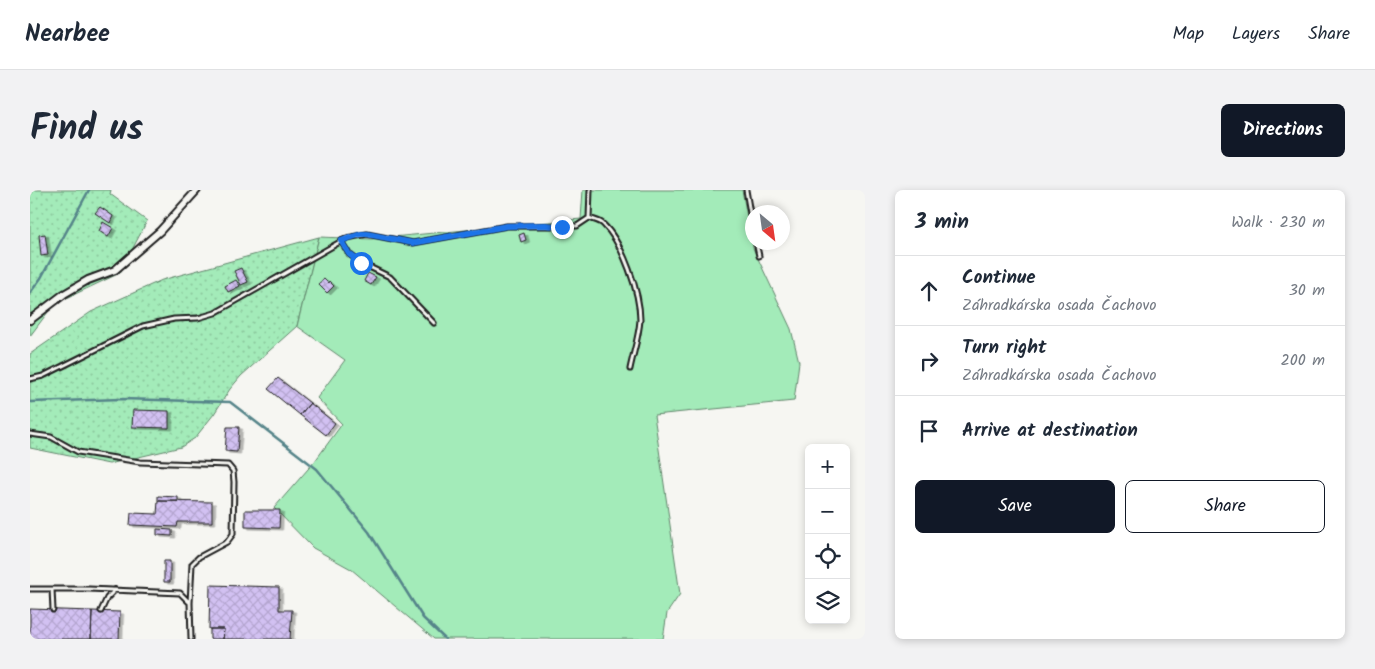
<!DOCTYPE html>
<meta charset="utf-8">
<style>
:root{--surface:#fff;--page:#f2f2f3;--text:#1f2937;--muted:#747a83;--line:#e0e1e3;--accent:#111827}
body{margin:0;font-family:Kalam,sans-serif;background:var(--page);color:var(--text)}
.controls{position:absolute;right:15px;bottom:15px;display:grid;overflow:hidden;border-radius:8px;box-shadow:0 2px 8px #0003}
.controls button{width:45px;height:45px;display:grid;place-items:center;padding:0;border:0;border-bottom:1px solid var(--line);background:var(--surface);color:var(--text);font:25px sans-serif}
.compass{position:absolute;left:715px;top:15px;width:45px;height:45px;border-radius:50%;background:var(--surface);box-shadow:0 2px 8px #0003;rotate:151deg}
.stop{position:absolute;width:15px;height:15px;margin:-11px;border:4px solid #1a73e8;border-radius:50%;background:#fff}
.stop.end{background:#1a73e8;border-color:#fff;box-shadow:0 1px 5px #0008}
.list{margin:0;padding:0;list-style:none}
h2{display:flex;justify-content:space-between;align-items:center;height:65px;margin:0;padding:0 20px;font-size:21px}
h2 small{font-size:16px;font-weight:400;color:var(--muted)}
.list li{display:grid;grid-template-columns:32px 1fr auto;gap:15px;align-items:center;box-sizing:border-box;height:70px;padding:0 20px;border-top:1px solid var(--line)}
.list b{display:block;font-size:19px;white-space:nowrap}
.list p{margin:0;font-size:16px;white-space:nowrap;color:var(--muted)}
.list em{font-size:16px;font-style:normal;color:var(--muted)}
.actions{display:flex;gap:10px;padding:15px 20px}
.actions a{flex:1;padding:11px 0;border:1px solid var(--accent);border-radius:8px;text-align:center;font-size:18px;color:var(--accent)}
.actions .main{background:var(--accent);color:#fff}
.icon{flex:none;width:28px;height:28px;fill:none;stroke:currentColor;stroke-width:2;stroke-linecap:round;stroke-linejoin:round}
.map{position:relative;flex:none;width:835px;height:449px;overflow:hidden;border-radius:8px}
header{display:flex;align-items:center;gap:30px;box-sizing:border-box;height:70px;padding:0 25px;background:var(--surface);border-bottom:1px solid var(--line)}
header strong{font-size:24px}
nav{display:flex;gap:28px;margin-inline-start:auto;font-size:18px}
.intro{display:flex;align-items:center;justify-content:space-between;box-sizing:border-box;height:120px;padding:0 30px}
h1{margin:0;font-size:35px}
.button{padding:12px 22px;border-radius:8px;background:var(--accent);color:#fff;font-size:18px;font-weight:700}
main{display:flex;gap:30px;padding:0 30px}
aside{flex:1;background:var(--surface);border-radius:8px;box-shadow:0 2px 8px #0003}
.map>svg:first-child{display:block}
</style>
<header>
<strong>Nearbee</strong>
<nav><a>Map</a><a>Layers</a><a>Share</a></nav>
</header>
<div class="intro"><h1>Find us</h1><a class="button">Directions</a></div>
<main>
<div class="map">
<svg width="835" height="449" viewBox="0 0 835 449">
<defs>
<pattern id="grass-dots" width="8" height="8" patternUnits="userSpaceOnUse" patternTransform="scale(1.25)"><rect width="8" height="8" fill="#a3ebb9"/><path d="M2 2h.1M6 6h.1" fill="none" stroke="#8cc99e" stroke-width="1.8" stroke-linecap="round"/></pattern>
<pattern id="building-cross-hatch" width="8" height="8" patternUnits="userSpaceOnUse" patternTransform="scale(1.25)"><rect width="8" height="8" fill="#d2c1f2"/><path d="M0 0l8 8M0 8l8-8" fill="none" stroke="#b4a5cf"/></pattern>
<filter id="shadow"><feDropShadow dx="3.5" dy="2" stdDeviation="0" flood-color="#0004"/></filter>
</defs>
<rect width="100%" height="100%" fill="#f6f6f2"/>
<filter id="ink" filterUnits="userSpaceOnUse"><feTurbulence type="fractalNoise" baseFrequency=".02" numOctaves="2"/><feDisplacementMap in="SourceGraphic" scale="10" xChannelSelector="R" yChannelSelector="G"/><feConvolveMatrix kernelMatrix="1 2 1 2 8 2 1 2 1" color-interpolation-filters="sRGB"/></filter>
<g filter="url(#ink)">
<path fill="url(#grass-dots)" stroke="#60846a" d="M0 0H81L80 4 117 31 90 83 24 114 0 146Z
M289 47 267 136 211 186 200 199 184 224 165 248 151 257 79 274 0 258V164L61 122 132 90Z"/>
<path fill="#a3ebb9" stroke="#60846a" d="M553 0H712L723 58 761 139 769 172 764 211 624 225 650 404 637 423 633 449H404L321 379 283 358 244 318 285 271 312 234 287 208 315 170 267 136 289 47 341 49 551 29Z"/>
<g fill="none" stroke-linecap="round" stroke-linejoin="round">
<path stroke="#548489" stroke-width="2.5" d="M0 103 11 88 59 0
M0 212 91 209 200 212 287 279 339 342 393 428 415 449"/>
</g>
<path fill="url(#building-cross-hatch)" stroke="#1c1c1c" filter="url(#shadow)" d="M70 17 83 26 80 33 65 23Z
M73 32 83 38 78 47 69 41Z
M494 43 496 50 491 52 489 45Z
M15 44 18 65 11 66 9 45Z
M211 78 218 92 211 95 204 81Z
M338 83 346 87 341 95 334 91Z
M294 89 298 93 299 91 304 96 297 103 288 94Z
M206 90 210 96 198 102 195 96Z
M248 188 280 213 270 225 238 199Z
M280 213 305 233 296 245 270 225Z
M103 220 139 221V238L102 237Z
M197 237H209L207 262 195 261Z
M128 306 148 307V311H128Z
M128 311 182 312V332H148L147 337 100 335 101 323 127 324Z
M215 320H250L249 338 215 337Z
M127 339 142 340V346L127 345Z
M134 371H140V392H134Z
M180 395 249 397V420H262L260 449H193L194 439H179Z
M0 419 62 421 61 449H0Z
M62 421 90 422 89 449H61Z
M180 439H194L193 449H180Z"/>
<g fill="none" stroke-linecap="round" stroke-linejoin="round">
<defs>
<path id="lane" d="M716 0 722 35
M559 28C564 30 570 31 573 34 593 53 610 103 610 130 609 146 603 164 600 179
M311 51 319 64 331 73 360 87 404 133
M726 52 729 66
M0 189 13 186 113 136 144 129 168 128 185 123 317 48 337 44 383 53 477 36H547L559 28 560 0
M0 244 21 247 48 262 110 272 198 275 203 281 204 292 203 344 197 352 169 367 162 374 160 413
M0 399H59L150 403 160 413 161 449
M22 399 23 420
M71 421 77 408 85 400"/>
<path id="street" d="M0 130 34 104 58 90 85 80 130 41 167 0"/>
</defs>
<use href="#lane" stroke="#1c1c1c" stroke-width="7"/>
<use href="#street" stroke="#1c1c1c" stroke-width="10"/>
<use href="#lane" stroke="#f6f6f2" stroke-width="3"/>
<use href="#street" stroke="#f6f6f2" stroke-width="6"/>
</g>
</g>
<g fill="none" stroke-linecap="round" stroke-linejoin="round" filter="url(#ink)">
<path stroke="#1a73e8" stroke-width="6" d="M331 73 319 64 311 51 331 44H337L383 53 477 36 515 35 532 37"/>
</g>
</svg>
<div class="controls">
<button>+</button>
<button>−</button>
<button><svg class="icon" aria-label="locate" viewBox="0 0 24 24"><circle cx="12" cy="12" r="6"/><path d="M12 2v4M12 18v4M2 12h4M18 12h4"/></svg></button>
<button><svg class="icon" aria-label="layers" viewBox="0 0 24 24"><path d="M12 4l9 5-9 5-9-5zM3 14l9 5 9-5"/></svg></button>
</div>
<svg class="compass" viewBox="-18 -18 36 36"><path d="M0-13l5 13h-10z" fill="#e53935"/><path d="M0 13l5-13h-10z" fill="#747a83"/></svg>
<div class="stop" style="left:331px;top:73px"></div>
<div class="stop end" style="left:532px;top:37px"></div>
</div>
<aside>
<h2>3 min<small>Walk · 230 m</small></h2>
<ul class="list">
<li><svg class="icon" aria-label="ahead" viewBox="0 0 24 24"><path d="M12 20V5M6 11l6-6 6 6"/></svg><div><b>Continue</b><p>Záhradkárska osada Čachovo</p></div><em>30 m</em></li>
<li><svg class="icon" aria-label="right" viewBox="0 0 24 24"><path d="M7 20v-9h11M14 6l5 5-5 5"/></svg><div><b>Turn right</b><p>Záhradkárska osada Čachovo</p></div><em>200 m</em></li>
<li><svg class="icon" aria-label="arrive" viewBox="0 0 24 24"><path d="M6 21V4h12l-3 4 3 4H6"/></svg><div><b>Arrive at destination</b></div></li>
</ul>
<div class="actions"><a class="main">Save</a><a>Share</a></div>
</aside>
</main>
